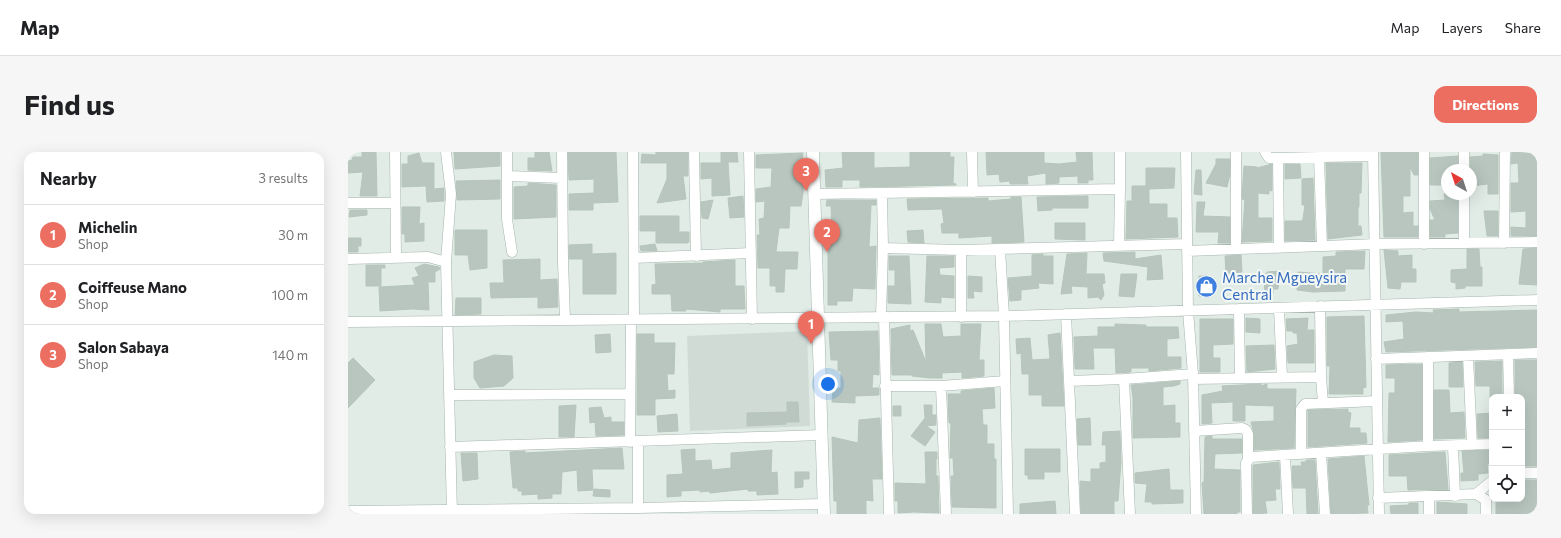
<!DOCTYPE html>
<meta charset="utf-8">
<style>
:root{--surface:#fff;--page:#f6f6f6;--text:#202124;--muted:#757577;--line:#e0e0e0;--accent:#eb6e61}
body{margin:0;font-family:Commissioner,sans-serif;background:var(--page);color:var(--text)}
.controls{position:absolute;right:12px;bottom:12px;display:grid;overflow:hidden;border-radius:8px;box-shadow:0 4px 16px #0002}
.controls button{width:36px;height:36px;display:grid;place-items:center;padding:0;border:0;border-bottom:1px solid var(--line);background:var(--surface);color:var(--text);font:20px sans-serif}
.compass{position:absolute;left:1093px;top:12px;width:36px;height:36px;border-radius:50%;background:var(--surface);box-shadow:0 4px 16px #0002;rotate:321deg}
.you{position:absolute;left:480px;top:232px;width:14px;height:14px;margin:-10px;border:3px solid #fff;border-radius:50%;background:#1a73e8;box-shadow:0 0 0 6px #1a73e833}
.badge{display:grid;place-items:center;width:26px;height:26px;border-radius:50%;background:var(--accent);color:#fff;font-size:13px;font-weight:700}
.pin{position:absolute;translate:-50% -33px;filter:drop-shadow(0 1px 2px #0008)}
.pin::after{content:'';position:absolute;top:21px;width:14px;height:12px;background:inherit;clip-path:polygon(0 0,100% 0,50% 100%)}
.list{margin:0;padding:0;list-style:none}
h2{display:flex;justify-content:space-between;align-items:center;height:52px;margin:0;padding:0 16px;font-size:17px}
h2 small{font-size:13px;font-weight:400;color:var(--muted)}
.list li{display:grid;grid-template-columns:26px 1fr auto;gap:12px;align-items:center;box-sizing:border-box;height:60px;padding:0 16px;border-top:1px solid var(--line)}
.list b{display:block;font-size:15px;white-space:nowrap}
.list p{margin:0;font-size:13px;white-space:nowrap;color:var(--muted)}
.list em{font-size:13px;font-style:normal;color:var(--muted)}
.icon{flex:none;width:22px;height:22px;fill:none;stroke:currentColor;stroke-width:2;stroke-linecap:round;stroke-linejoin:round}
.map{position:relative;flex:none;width:1189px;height:362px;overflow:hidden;border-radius:12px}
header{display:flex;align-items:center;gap:24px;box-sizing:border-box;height:56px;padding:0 20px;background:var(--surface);border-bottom:1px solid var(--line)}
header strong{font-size:19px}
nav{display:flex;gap:22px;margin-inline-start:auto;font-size:14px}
.intro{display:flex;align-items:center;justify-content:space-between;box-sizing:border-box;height:96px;padding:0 24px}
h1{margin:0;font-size:28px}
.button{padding:10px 18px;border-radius:12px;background:var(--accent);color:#fff;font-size:14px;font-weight:700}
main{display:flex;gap:24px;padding:0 24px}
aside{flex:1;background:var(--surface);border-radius:12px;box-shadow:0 4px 16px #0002}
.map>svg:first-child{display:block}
</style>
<header>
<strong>Map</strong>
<nav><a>Map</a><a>Layers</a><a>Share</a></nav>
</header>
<div class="intro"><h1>Find us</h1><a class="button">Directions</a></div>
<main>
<aside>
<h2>Nearby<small>3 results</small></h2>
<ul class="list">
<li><span class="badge">1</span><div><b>Michelin</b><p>Shop</p></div><em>30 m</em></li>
<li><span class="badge">2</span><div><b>Coiffeuse Mano</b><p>Shop</p></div><em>100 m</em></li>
<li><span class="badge">3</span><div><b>Salon Sabaya</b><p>Shop</p></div><em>140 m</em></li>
</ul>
</aside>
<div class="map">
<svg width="1189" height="362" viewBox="0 0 1189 362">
<rect width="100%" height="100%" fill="#e2ece6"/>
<path fill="#d1dbd5" d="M459 179 462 274 342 279 339 184Z"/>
<path fill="#b8c6bf" stroke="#b5c5bc" d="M14 0H28L29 44H12L15 20 0 21V9L4 8 5 5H14Z
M106 0H152V14L107 17Z
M187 0H201L204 19 180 18V6H187Z
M220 0H268L270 50 245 51V58H221V42L246 41V27L221 28Z
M308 0H340V24H335L338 47 309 51 319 27V11H293L294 2 308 3Z
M373 0H389L390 10H380L382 43 364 44V26L353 27V11H373Z
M494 0H526V16L562 15V0H602V5H606L605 31 608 32V33L512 35V28H494V35H478L477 18 495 16Z
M638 0H696V11L711 12 729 10 728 0H744L745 28H740V31H730V24L711 25V31L698 32V21L679 24 680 32H662V29L652 30 651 22 639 23Z
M1033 0H1070V23H1066L1062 15V44H1055V61L1065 60V74H1070V85H1036Z
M1164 0 1189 2V84H1163V75L1178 76V59L1163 60V31H1171L1170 11 1163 12Z
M71 1 74 11H86V37L96 36V49L79 50 78 34 54 35V12H60V4Z
M455 1 453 17 456 16 455 41 453 54H442L441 76H431L428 100H450L449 117H437L436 140H428V134H422V116H410L409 83H412L411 67 416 66 417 49 408 50V37L423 35 424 16H408V3Z
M1135 2 1150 3V42H1140V32L1123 34 1122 5 1135 4Z
M1110 4V18H1099V33H1082V6Z
M868 7H882V22L879 35 858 31 868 12Z
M978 11H1014L1013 41H1011V55L1010 56V74H1013L1014 83 980 87Z
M924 12V39L921 38V42L910 41V66H924V89L894 90 897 47 895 48 894 45 896 14 909 15V16Z
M937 12H952L953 26 937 27Z
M798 16H827L826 36 801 37V52H819V66H829L830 85 778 87 779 49H784V34H798Z
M848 18H853L854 43 846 42Z
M965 26 967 88 937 89V69H954L955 67 957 53H954V27Z
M152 28V47L109 48 108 29Z
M180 31 208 33V65L166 67V35L180 34Z
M1096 42H1110V81L1097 82V85H1082V68H1087L1082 57V49L1097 48Z
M395 44 396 65 382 66 380 46Z
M740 44V56H704V58L690 59 689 45Z
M663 45H673L676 90 644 91V84L611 86V81H594L593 72 596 71 594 57 560 58 559 47 640 46V49L663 47Z
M365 48 360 67 354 66 353 50Z
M479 48H528V53H523L521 95 528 94 527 137 505 136 504 149H489V153H480V82H484L483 54H478Z
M849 50H857L855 64 882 65V91H870L871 80H848Z
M54 55H72L71 72 76 71V89L57 90V82H54Z
M2 58H19V63L1 65Z
M1136 59H1150V84H1139Z
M292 64H331V80H341V90L340 91H308V79H292Z
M707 71H737V88L707 87Z
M107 78H139V116L122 118 120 103H107Z
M575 78 576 91 560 90 559 79Z
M0 86H13V94H10V100H0Z
M244 92V102L268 101V142H235V107H221V93Z
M307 92 309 99H293L292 94Z
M1189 96V133L1171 132 1175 97Z
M1119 97H1131L1132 115H1134V134H1117V136L1108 137V131L1103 130V118L1119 117Z
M1036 98 1050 99V104L1064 103V117H1068V130H1053L1052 137 1040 136Z
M1017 99 1016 117H997V139L965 140 949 138 950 120 975 122V105L988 104V100Z
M787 100V107L813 103 815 127 799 128 800 115 756 109 755 101Z
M739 101 738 122H756L757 131 754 132 756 143 753 148 750 145 740 146V135L723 134 724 141 713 142 719 102Z
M695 102V104H705V132L690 131 691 136 673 138V148L662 149 660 126 684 124V103Z
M893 103 894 120 878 122 877 104Z
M541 104H561L563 152 540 151V134H547V118H541Z
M579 104H606V115L591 116 592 123 606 124V146L593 145V151L577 150Z
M192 107V128L209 127 210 155 190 156V145L143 146 142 131H156L155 108Z
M387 108V134H396L397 157H372V160L338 157V159H324L323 142H304V133L308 132 307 112 355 111V110Z
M76 112 91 115 92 117 87 120V130H80L81 158 65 157 32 159 31 135 67 133 64 126 71 124 67 116Z
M18 113H37V116H33V134H18Z
M932 119 930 137H925V142L917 143 916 122H919V120Z
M773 122H789L786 145 771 144Z
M620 124 634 125V140L625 139 626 146H620Z
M851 124H859V144H851Z
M108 146H133V162L107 163Z
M1111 157V160L1189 158V195L1038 200 1036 190 1056 187 1055 169 1038 170V163L1068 160 1086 161 1085 158Z
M1016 164 1018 235 1015 236V242H981L982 214H979V165Z
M898 166 912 167V181L898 180Z
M960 166 959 178H966V211H940L939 194 950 192 949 181H945V179H939L938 167Z
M852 167H885V192L865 193V206H872V220H852Z
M577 172H593L595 185 613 184V172H633L631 208H636V224L614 226V220L594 221V226H582L564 224V223H544L543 177 562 173V179L565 178 578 210Z
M767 172 798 173V175H830L831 186 819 187V205H833V216L801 219V216H783V220L768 221 767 196H745L746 217H727L726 185 750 184V175H767Z
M530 179 531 223 525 222 524 236H531V243L507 244V251L484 250 485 236H493V219H490V208H483L481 180Z
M712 181 716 254H694V243H681V222H674L673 201 669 202 668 187 682 186 684 208 702 207 700 183Z
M262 182 263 200 248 201 247 183Z
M289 182H306V191H327L326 222H319L320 239 327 238V246L307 247V263H289Z
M926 193 927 217 899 220 898 194Z
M146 203 164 204 165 226 156 234 132 236 126 226V210Z
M5 206 27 228 0 256V211Z
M1167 208H1189V314H1174V245H1167Z
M1154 209V245H1142V234H1128L1127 210Z
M1114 210 1115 235H1101V211Z
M1074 212V288L1040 290 1041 241H1047V226H1038V213Z
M832 229V232L826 234 815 235V254L827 253V271H832V285L785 286V245L783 233Z
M913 232V234L919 232V237H948L946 296 906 298V282L903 270 926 269V254L897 253V269H885V250L863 251 864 271 854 272V243L875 239 874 234Z
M646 236 647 256 634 257 635 273H639V292H646V307H648V356L604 355 603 324H606L605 306H602L603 271H601L600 242H613V239Z
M1086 238H1101L1102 261 1116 260 1117 286 1086 287Z
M439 250H450L451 270H438V272L399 274V261L439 260Z
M228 253 226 285H211V254Z
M576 253H584V263H588V273L578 274 587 280 577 294 563 284 577 266Z
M545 254H553V264H545Z
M253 255 256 266 263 265V270H276V283L248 284 247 270 242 271 241 256Z
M1000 257V260L1003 261 1001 276H1012V281H1018L1019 291 960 295V258Z
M1144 261 1143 286H1130L1129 262Z
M329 262 330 279 310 280 309 264Z
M532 266 534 327H524L525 349 518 348V362H489V349H486L484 285 510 291 511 268Z
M742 266 743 293H730L729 267Z
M772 279 773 310 770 349H766V362H733L732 329 743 330V317H752V311L758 310V293H754L755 280Z
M864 284V287H894V301L867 302 866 317 892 318V360H889V362H856L854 331 856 330 857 285Z
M274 296 276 317H244L245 338 230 339 229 318 214 320 213 342H204V346L190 347V342L174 343V339H170V336H165L162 300 177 299V301Z
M347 297V309L363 308 364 318 383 316V301L424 298 423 321 429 320 430 342 409 343V339H400V337L362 341 361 339 352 340V338L333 339V344L319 345V323L335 322 333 298Z
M677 297H712V320H696V327H680V323H677Z
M1144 298V312H1139L1140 321 1130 322V328L1113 329V321H1116L1114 299Z
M577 300H589V307H588V324H590L591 361 566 360 550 361V349H547V331L578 332Z
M1097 300 1100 337 1060 338 1059 324H1041V303Z
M113 301H129L130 327 115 329Z
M1016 304 1021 353H1019L1020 361 983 362 980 307Z
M958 308H967L970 362H959L958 336H945L944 314H954L953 310H958Z
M931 310 932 337H927L928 348 917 349 919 361 905 362V313Z
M821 317 822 338H835V351L804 352V350H797L799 332 787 331V321Z
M447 320H461V327H455V335L447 336Z
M1174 328H1189V362H1148V348L1174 347Z
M246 337 262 338V345L245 344Z
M707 349 708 362H672V352Z
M1089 350 1119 352V362H1089Z
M1061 351H1070V362H1043L1042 354 1061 353Z"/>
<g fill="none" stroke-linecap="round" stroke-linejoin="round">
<defs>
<path id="street" d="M47 0 48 106
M98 0 103 42 98 110 104 362
M159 0V67L164 100
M214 0 215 109 217 167
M285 0 286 167
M346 0 348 104
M401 0 404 167
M624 0 625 40
M838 0 840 159 845 222 848 362
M917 0 921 6 1025 4
M1025 0C1028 121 1028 241 1031 362
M1076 0V92
M971 5 974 94
M930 6 931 95
M1116 18V0
M159 24 214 26
M534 41 535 96 613 98 839 92
M467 42 772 37V0
M0 51H47
M1116 91V42
M1156 91 1157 0
M771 93 772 37
M888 96V0
M652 97 656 164 660 362
M613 98V165
M839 99 1028 92 1189 90
M286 106 403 101
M0 107 80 105 98 110
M931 156 934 225
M891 157 892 226
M718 162 721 229 776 227
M536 165 541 362
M533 166 535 96
M0 170 656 164 1189 148
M1160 202 1161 245
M1120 204 1124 293
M1028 207 1189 201
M973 225 975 251
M845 227 973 225 972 154
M721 229 727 362
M537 234H593
M102 243 282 242
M846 279 894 276 898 278 900 282V307
M282 290 283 167
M290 290V356
M1080 294V205
M1105 294 1107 344
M102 295 474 283
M973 301 977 362
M953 302V257L957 252 1029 249
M937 303 940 362
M1174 321H1189
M1128 342 1144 329
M1081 345V362
M1030 346 1128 342 1138 348V362
M0 359 290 356 476 352
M598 362 593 234 657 229
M782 362 776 227 845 222
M899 362 898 311 903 305 1080 294 1144 292"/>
<path id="secondary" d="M465 0 476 362"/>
</defs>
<use href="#street" stroke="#a5b4ac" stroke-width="11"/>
<use href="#secondary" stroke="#a1b7ac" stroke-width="13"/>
<use href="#street" stroke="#fff" stroke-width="10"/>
<use href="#secondary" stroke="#fff" stroke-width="12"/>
</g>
<defs>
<symbol id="shop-disc" viewBox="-11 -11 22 22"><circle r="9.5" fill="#3f7fe0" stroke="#f3f8f5"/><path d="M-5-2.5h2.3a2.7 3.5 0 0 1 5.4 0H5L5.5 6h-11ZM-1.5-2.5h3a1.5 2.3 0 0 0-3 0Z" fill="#fff"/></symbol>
</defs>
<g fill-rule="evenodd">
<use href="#shop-disc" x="846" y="122" width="25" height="25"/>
</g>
<g text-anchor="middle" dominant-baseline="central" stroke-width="4" stroke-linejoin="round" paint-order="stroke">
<g font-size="15" fill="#366cbe" stroke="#f3f8f5" text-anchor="start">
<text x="874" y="125">Marche Mgueysira<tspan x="874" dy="17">Central</tspan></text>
</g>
</g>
</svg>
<div class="controls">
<button>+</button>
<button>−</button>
<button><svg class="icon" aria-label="locate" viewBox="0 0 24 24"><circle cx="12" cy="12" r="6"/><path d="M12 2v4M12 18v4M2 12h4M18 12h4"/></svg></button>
</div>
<svg class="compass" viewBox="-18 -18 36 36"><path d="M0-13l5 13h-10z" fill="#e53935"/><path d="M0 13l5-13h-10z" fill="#757577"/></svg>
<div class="you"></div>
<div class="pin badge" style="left:463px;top:192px">1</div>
<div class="pin badge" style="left:479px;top:100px">2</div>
<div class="pin badge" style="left:458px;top:39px">3</div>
</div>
</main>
